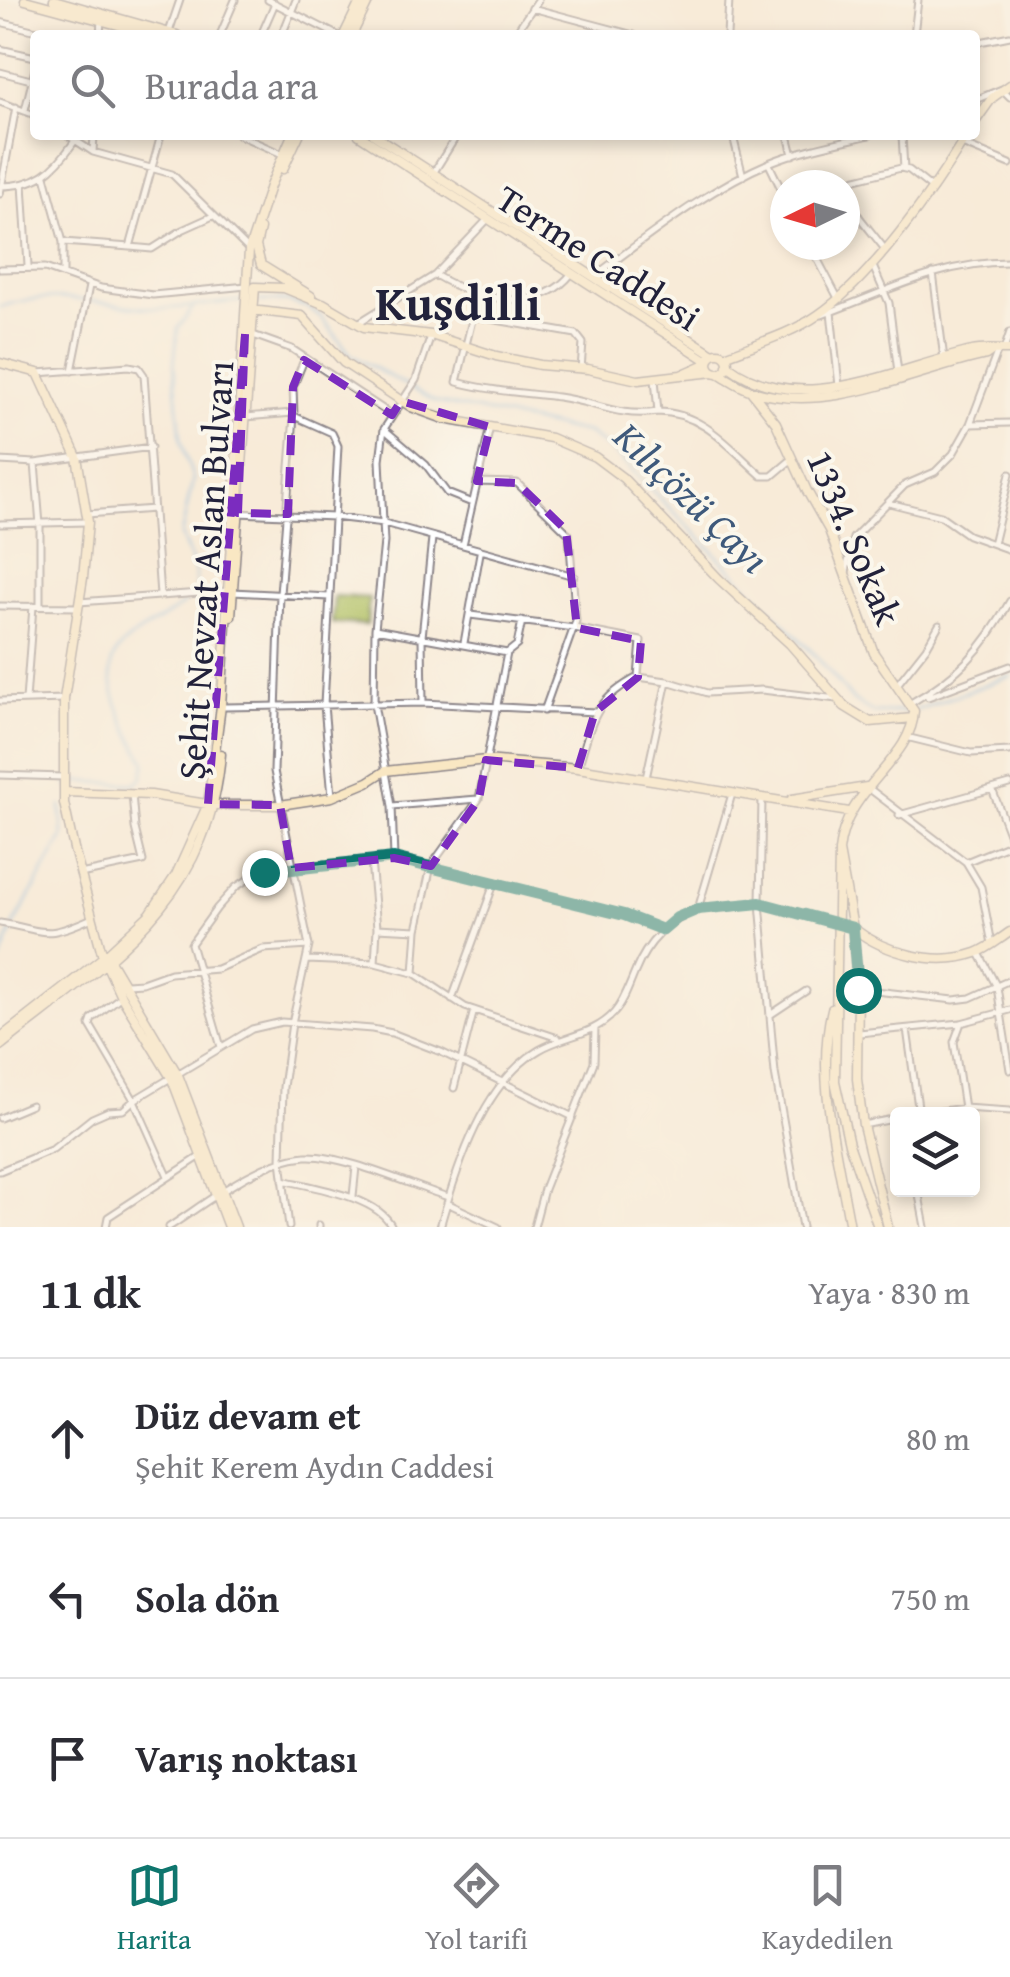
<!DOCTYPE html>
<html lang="tr">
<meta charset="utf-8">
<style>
:root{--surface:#fff;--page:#f2f2f3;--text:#2b2b33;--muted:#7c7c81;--line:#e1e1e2;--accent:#0f766e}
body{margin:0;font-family:"Gentium Book Plus",serif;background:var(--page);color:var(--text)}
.controls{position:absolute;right:30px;bottom:30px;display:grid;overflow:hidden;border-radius:10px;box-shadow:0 5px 15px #0003}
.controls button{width:90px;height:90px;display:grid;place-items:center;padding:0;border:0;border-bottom:2px solid var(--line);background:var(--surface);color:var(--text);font:50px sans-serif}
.compass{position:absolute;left:770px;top:170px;width:90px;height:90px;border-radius:50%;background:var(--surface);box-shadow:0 5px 15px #0003;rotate:265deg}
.stop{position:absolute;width:30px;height:30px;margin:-22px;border:8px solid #0f766e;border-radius:50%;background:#fff}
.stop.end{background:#0f766e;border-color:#fff;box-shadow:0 2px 10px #0008}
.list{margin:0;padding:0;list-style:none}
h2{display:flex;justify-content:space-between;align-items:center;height:130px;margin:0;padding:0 40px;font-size:42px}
h2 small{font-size:32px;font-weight:400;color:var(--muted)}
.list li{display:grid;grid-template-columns:65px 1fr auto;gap:30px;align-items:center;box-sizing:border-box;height:160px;padding:0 40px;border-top:2px solid var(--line)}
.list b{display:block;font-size:38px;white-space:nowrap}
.list p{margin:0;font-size:32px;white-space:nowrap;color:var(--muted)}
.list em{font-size:32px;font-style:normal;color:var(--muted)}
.icon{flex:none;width:55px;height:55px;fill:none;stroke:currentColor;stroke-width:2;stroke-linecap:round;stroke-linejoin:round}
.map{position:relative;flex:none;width:1010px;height:1227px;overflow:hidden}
.search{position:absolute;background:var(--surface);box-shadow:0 5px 15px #0003;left:30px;right:30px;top:30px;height:110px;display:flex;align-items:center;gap:25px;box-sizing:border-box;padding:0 35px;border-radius:10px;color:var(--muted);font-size:38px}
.sheet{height:610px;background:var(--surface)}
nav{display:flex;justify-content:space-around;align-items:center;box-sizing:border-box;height:140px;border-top:2px solid var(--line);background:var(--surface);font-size:28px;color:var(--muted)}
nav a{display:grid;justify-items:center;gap:5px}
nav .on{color:var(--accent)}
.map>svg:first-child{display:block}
</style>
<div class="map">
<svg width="1010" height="1227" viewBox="0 0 1010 1227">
<rect width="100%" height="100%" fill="#fbf7ec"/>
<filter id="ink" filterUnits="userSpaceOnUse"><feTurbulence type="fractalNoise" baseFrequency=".01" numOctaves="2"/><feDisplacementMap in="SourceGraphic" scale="20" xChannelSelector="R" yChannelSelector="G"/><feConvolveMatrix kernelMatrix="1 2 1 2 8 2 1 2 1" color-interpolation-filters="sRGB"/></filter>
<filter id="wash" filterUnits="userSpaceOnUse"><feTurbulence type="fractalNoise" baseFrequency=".0048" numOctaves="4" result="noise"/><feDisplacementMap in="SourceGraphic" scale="40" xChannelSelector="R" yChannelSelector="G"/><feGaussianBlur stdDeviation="2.25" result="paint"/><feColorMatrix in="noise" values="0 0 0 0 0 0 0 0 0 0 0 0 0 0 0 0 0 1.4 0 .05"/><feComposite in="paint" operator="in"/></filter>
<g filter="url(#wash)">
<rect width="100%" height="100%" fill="#f8ebd8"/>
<path fill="#b1c063" stroke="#6a714f" stroke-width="2.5" d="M334 596 369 598 367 625 332 623Z"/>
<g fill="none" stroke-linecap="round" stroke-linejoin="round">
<path stroke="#67abdc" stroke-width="2.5" d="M260 301H286L307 307 320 316 351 355 436 402 588 433 615 453 698 536 815 655 854 701 874 713 908 711
M195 305 178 328 174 364 181 440 193 479 181 535 195 569 196 590
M0 307C48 289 99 304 148 308 178 310 211 303 242 301
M916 710 1010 676
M67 786 74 781 133 784 142 779 146 762C132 740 98 678 116 653 134 629 170 619 191 597
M0 962 14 925 63 837 61 806"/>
</g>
</g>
<g filter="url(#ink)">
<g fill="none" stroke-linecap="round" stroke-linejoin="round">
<defs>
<path id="street" d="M268 0 337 35
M532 8 634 35
M0 22 53 35
M169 32 180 0
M100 35 101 20
M220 35 235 0
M261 35 275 3
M282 35 296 0
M399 35V34
M514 35 538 0
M727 35 729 0
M914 35 918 0
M975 43 1010 36
M0 49 35 57
M0 72 31 80
M975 100 1002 89 1010 97
M0 102 35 115
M25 110 35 69
M67 135 93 152 172 174 249 250
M239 135 282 154
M788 135 793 155
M902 135 904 169
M734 140 743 176
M962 144 1010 164
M93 152 94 135
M769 164 785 197
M434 172 457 135
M45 176 63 242V273
M23 184 28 266
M832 185 901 168 909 170 933 189
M0 186C37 186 54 171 74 142
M0 194 16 107
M845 199 884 248
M845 225 859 216
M63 242 130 247 161 135
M810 245 838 298
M130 247 152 249 182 230 213 216
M872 264 889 303 898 372
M0 269 45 268 101 288 153 295 247 286
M933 273 944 359
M435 275C475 299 539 316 572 273
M593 277C649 236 707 189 771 162 803 149 837 143 870 135
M831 312 839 386
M822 315C884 293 943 261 1010 262
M358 323 435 275 489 218
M253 335 292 349 392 415
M1004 350 1010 332
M581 369 583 343 576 334 473 316 457 382C491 391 524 393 558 397 596 402 618 418 658 412
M72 371 89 286
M38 373 129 366 139 368 144 375 160 595
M655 379 658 412C703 412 731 449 762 476H772L791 460
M294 416 332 433 338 446 324 705 332 796
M245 417 293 413
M970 424 1010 423
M384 429 426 465 447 493 472 503
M0 461 35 463 151 447
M35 463 40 525V606
M477 482 517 483 569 534 576 621 544 711
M889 503 941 516 968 535 1010 550
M238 513 334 517 384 523 574 576
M87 514 154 509
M0 524 87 522
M993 544 1010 474
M463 545 490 427
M846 572 853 538 905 485 935 472 953 454 970 424 998 350
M232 592 329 597
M79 602 227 591
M0 606 77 607
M470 615 574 628 641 641 638 677C593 700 592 723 578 768
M522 621 517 645 507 653 479 799 431 866 417 930 414 973 465 1007 558 1038
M375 629 507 653
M464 643 480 553
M638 677 667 681 646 778
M667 681 707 693 762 690 837 699
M896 686 926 648 939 625
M928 697 1010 666
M26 700 33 606
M0 701 64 699
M423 703 422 637 432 538
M911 703C959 675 983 650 1010 601
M225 707 423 703 595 712
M906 737 971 753 1010 751
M0 775 63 777
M867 787 966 862 981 887 992 944
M992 789 1010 836
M762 799 760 903 775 1073 802 1227
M392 806 478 799
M899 815 1010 784
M394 858 392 806 374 704 375 629 384 542 380 460 384 429 416 380 431 336
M371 861 377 928 417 930
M966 862 1010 844
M80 874 143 861 135 828 132 794
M698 909 760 903 853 928
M0 923C48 931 43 940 92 918
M979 953 997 987 1010 1070
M308 960 375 963 413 973
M375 963 377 928
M126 984 142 983 170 973 217 969 263 949 309 946
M858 989 954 1000 970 998 1010 980
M120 997 92 1019 90 1025 134 1100 168 1176
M452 999 494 884
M770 1015 806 991
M961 1023 954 1042 964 1108
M907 1029 919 1114
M859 1033 961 1023 1010 1010
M221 1047 191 944 217 908 236 887 255 875 291 868 394 858 624 915 663 930
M454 1088 474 1010
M920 1114 964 1108 1010 1111
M0 1118 31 1105
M863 1125 898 1118
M0 1171 53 1149 92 1118 108 1111 123 1110 134 1100 252 1029 282 1022 372 1029 392 1033 441 1052 573 1117
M283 1180C312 1187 379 1197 392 1227
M918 1190 925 1227
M353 1196 356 1167
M447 1203 498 1227
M319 1225V1227
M106 1227 108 1217 201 1156
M169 1227C206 1203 261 1159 306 1156 341 1154 413 1186 448 1197
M289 1227 281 1160 283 1087 292 1023 309 946 274 771 280 594 294 416 293 387 304 360
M440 1227C457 1167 483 1083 539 1050 564 1035 593 1036 614 1013 624 1002 629 986 635 972 647 942 668 921 698 909L732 794
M534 1227 544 1189 594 1062 595 1028"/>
<path id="secondary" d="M25 0 155 35
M54 0 177 35
M344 35 361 0
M352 35 369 0
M975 122 992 98 1010 85
M359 135 708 361
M374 135 713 354
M283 169 299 135
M260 229 256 246 261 265 311 296
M323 303 364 327 431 335 496 356 540 365 588 369 638 380 681 375 708 363
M251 310 302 316 344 363 411 407 444 419 551 438 595 457 623 478 719 579 790 644 844 706 870 722 913 718
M708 363a10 10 0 1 1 20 0a10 10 0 1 1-20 0Z
M725 356C755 344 791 334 818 315 871 279 934 190 967 135
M0 363 38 373 77 457 88 522 83 578 64 699V803L74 849 103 957 121 996 172 1079 228 1227
M727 365C799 420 895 368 972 351 984 348 997 350 1010 350
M718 373C729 379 740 387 752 391 831 415 911 371 986 355L993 350
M686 375 714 372
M751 391 776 423 807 491 829 530 874 653 914 711C912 761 845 788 839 851
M231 616 255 287 284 288 323 304
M64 792 151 795 213 805H280L332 797 368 782 385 771 486 760 578 768 849 812
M792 799 867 787
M853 928C885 953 935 967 976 953 988 949 999 939 1010 932
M108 957 178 1075 236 1227
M832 1009C815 1079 838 1157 850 1227
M0 1038 106 955 150 914 176 875 208 804 221 706 249 250 270 186 292 135
M0 1046C106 962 209 903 221 754
M878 1227 849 1144 835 1081 839 851 853 928 858 989 857 1079 863 1125 888 1227"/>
</defs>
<use href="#street" stroke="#8d868a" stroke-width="9"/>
<use href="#secondary" stroke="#8d868a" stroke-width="11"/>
<use href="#street" stroke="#fff" stroke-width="5"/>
<use href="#secondary" stroke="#f9e7c3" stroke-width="8"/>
</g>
</g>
<g fill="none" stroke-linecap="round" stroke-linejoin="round" filter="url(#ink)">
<path stroke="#0f766e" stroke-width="12" d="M264 872 394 858 624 915 663 930 677 918 698 909 760 903 853 928 858 990"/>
</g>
<path d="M0 0H1010V1227H0ZM245 334 238 513 288 514 293 387 304 360 392 415 401 401 490 427 477 481 517 483 566 530 577 628 641 641 638 677 595 712 578 768 486 760 479 799 431 866 394 858 291 868 280 805 208 804Z" fill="#f8ebd8" fill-opacity=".55" fill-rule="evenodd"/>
<path fill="none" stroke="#7b2cbf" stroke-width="8" stroke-dasharray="20 12" stroke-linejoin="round" d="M245 334 238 513 288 514 293 387 304 360 392 415 401 401 490 427 477 481 517 483 566 530 577 628 641 641 638 677 595 712 578 768 486 760 479 799 431 866 394 858 291 868 280 805 208 804Z"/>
<g text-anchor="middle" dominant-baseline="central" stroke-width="8" stroke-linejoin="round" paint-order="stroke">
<g font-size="38" fill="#22223b" stroke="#fbf7ec">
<text transform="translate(599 257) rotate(33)">Terme Caddesi</text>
<text transform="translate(855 537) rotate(67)">1334. Sokak</text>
<text transform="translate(205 570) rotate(-86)">Şehit Nevzat Aslan Bulvarı</text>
</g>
<g font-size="40" font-style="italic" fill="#3e597b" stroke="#fbf7ec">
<text transform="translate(692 497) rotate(44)">Kılıçözü Çayı</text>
</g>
<g font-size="48" font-weight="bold" fill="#22223b" stroke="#fbf7ec">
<text x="458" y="302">Kuşdilli</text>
</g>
</g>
</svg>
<div class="controls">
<button><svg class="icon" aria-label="layers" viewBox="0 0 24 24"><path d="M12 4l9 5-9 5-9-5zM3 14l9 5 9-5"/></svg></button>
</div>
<svg class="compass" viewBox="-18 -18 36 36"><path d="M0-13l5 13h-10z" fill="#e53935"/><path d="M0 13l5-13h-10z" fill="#7c7c81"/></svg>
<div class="stop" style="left:858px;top:990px"></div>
<div class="stop end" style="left:264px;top:872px"></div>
<div class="search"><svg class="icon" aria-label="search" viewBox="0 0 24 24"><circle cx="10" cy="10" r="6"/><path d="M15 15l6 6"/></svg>Burada ara</div>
</div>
<section class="sheet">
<h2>11 dk<small>Yaya · 830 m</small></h2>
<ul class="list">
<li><svg class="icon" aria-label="ahead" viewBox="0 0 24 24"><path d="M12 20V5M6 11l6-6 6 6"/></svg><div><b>Düz devam et</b><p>Şehit Kerem Aydın Caddesi</p></div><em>80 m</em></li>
<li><svg class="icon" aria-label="left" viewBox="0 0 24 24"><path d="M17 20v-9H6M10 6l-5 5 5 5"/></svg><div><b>Sola dön</b></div><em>750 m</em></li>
<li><svg class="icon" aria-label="arrive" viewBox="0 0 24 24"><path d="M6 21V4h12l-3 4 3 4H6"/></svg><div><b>Varış noktası</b></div></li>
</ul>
</section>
<nav>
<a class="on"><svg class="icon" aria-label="map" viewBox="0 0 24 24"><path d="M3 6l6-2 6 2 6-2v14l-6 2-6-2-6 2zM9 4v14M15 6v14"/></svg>Harita</a>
<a><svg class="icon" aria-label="directions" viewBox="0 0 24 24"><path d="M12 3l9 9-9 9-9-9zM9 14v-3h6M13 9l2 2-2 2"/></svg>Yol tarifi</a>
<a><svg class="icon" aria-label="saved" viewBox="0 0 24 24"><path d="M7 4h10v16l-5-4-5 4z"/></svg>Kaydedilen</a>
</nav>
